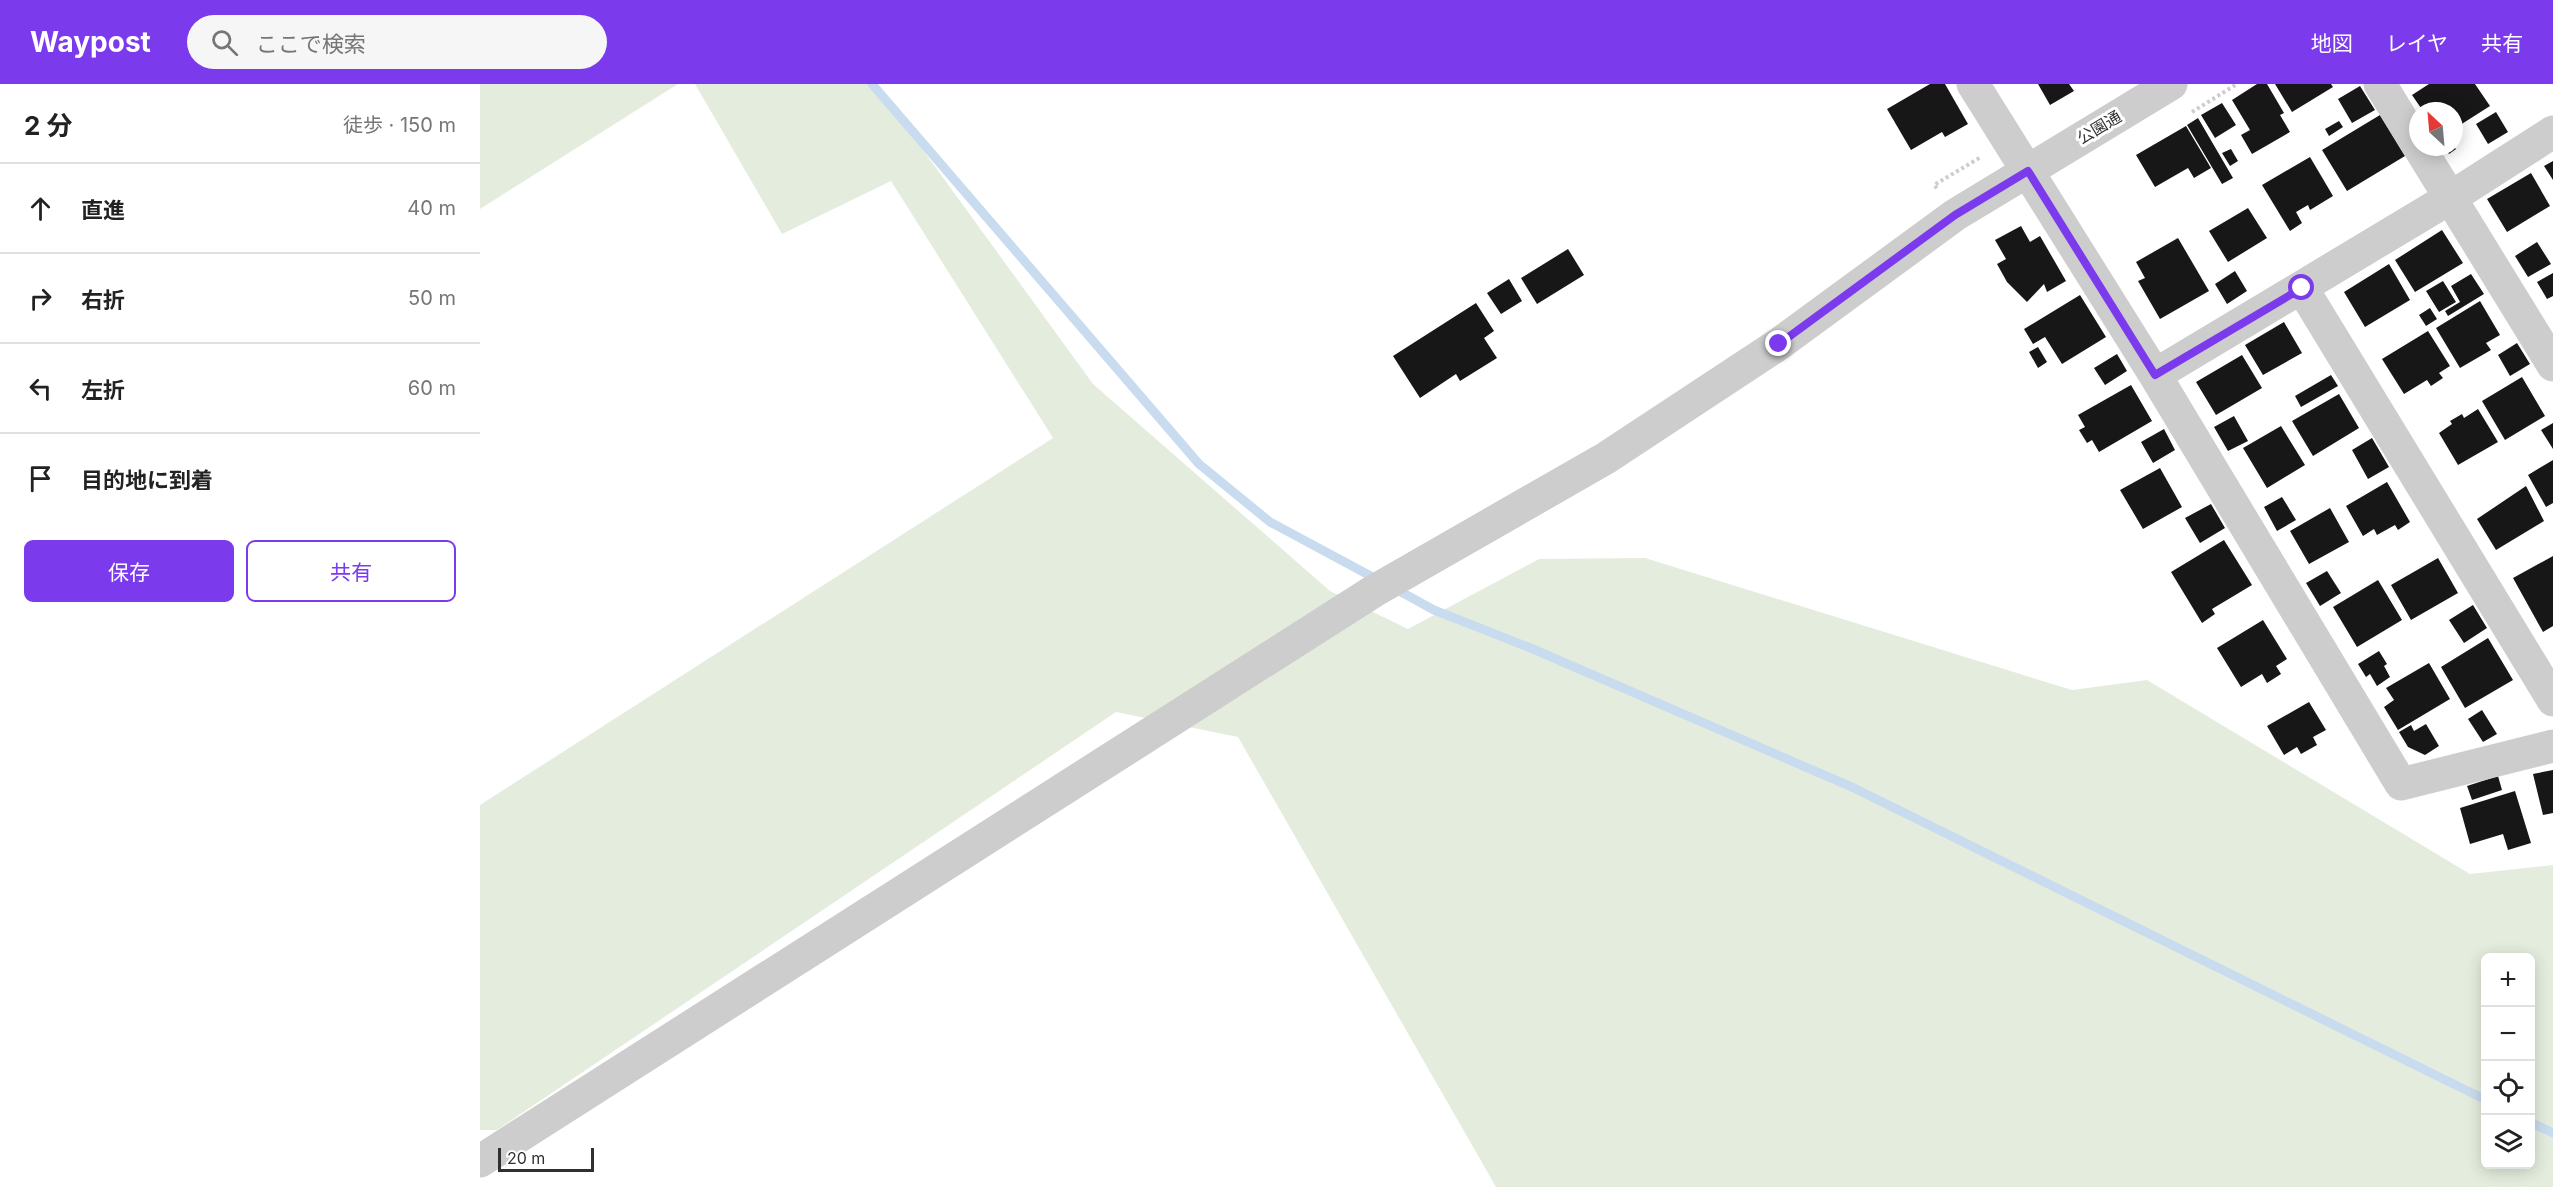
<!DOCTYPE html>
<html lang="ja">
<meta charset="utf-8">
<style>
:root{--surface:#fff;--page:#f6f6f6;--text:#222;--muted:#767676;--line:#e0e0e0;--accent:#7c3aed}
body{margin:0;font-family:Inter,"Noto Sans JP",sans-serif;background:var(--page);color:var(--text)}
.controls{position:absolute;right:18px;bottom:18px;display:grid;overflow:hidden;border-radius:9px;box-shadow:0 3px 15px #0003}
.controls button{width:54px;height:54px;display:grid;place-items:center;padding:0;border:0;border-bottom:2px solid var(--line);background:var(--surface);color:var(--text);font:30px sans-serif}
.compass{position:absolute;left:1929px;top:18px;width:54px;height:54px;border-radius:50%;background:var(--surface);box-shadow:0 3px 15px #0003;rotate:334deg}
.scale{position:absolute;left:18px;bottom:15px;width:96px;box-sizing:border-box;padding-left:6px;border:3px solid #303030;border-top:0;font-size:16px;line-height:21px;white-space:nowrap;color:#303030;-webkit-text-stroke:4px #fff;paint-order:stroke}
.stop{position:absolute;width:18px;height:18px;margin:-14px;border:4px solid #7c3aed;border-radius:50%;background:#fff}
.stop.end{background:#7c3aed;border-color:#fff;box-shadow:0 2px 6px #0008}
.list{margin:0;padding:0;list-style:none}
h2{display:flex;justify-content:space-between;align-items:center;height:78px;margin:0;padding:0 24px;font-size:26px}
h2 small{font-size:20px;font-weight:400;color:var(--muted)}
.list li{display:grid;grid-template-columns:39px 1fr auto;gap:18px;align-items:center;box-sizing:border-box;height:90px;padding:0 24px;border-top:2px solid var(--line)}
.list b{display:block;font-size:22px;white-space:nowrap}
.list em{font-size:20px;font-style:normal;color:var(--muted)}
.actions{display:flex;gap:12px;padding:18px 24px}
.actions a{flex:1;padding:14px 0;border:2px solid var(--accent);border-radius:9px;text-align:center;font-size:21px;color:var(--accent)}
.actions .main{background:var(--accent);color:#fff}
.icon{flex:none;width:33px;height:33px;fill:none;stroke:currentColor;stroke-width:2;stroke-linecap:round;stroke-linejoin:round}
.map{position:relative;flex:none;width:2073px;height:1103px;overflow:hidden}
header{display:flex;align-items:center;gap:36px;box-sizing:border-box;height:84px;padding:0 30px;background:var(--accent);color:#fff}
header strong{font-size:28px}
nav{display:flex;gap:33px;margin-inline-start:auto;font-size:21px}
.search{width:420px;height:54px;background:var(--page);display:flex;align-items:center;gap:15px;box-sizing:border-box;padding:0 21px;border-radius:33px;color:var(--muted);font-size:22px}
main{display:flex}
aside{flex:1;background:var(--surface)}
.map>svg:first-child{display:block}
</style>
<header>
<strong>Waypost</strong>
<div class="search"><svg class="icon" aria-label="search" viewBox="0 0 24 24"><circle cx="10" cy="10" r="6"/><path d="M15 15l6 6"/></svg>ここで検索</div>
<nav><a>地図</a><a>レイヤ</a><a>共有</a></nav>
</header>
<main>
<aside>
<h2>2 分<small>徒歩 · 150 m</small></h2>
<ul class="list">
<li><svg class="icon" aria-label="ahead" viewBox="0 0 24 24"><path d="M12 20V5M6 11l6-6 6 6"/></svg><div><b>直進</b></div><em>40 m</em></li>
<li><svg class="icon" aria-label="right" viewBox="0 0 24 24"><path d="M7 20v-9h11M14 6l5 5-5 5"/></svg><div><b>右折</b></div><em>50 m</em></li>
<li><svg class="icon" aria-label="left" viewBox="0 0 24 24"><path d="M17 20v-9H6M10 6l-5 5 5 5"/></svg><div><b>左折</b></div><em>60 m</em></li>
<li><svg class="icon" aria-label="arrive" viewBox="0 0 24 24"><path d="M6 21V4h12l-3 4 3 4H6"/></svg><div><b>目的地に到着</b></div></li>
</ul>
<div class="actions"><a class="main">保存</a><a>共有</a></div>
</aside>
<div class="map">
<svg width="2073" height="1103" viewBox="0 0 2073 1103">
<rect width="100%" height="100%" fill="#fff"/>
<path fill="#e4eddd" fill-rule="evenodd" d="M0 0H198L0 125Z
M215 0H395L613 300 850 507 928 545 1059 475 1165 474 1592 606 1667 596 1990 790 2073 781V1103H1016L758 653 636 628 17 1046H0V721L573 354 411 97 302 150ZM2006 874H2050V1080H2006Z"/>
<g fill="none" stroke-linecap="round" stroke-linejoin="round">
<path stroke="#c9dbee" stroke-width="9" d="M392 0 719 380 790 438 900 497
M912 503 954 526 1053 565 1374 704 2006 1016
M2050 1038 2073 1049"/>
</g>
<path fill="#171717" d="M1450 0H1465L1488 40 1465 53 1462 48 1431 66 1407 25Z
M1558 0H1589L1594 7 1570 21Z
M1777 0H1787L1804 29 1800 31 1810 48 1772 70 1761 51 1770 46 1752 16Z
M1795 0H1851L1853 3 1812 28Z
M1949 0H1995L2010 22 1977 43 1974 38V27H1943L1932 11Z
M1880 2 1895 26 1872 39 1858 15Z
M1742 19 1756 41 1735 54 1721 31Z
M2016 28 2028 48 2008 60 1996 40Z
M1900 31 1925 72 1867 107 1842 66Z
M1718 34 1753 94 1742 100 1707 41Z
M1859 37 1863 43 1849 52 1845 45Z
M1706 42 1731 84 1714 94 1708 84 1675 103 1656 71Z
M1964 63H1974L1976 65 1969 70Z
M1751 65 1758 77 1750 82 1742 69Z
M1830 73 1853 112 1830 126 1828 121 1816 128 1822 139 1810 147 1782 101Z
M2073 77V96L2064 82Z
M2051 89 2070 122 2027 148 2007 115Z
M1768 124 1787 154 1748 178 1729 147Z
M1541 142 1550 158 1560 152 1586 197 1567 208 1564 200 1547 218 1527 198 1517 180 1526 175 1515 156Z
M1962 146 1983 179 1935 208 1915 176Z
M1698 154 1729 207 1680 235 1658 197 1665 194 1656 178Z
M2057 158 2071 180 2048 193 2035 172Z
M1088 165 1104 191 1057 220 1041 194Z
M1909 180 1930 216 1885 243 1864 208Z
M1755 187 1767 207 1747 220 1735 200Z
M2073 189V212L2067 215 2057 198Z
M1991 190 2004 210 1968 232 1965 227 1980 218 1971 202Z
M1029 195 1042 217 1021 230 1007 209Z
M1963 197 1976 218 1959 228 1946 207Z
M1600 211 1626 253 1582 280 1565 253 1553 260 1544 245Z
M2000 217 2020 251 2006 259 2011 266 1980 284 1956 244Z
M996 219 1014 247 1004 254 1017 274 980 297 976 290 940 314 913 272Z
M1950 224 1957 235 1946 242 1939 231Z
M1804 238 1822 269 1783 291 1765 261Z
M1948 247 1970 282 1959 289 1963 294 1951 302 1947 296 1924 310 1902 275Z
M2037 259 2050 280 2030 292 2018 271Z
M1558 263 1567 278 1558 284 1549 268Z
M1637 270 1647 287 1625 301 1614 284Z
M1762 271 1782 304 1736 331 1716 298Z
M1851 291 1858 302 1821 323 1815 312Z
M2042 293 2065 332 2025 356 2002 317Z
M1651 301 1672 337 1619 368 1612 356 1607 359 1599 346 1605 343 1598 331Z
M1859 310 1879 344 1833 372 1812 337Z
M1998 325 2018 358 1978 381 1959 349 1972 340 1970 337 1982 330 1984 334Z
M1754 332 1768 357 1748 367 1734 343Z
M2073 339V365L2061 346Z
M1801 342 1825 381 1787 404 1763 364Z
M1684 345 1695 366 1673 379 1661 358Z
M1892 354 1909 383 1888 395 1872 366Z
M2073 376V419L2066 423 2048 391Z
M1680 384 1702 423 1663 445 1640 406Z
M1907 398 1930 438 1918 446 1915 441 1897 451 1894 445 1883 452 1866 422Z
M2046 402 2064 437 2016 466 1997 435Z
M1802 413 1816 436 1797 447 1784 423Z
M1731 420 1745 444 1720 459 1705 434Z
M1850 424 1869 458 1829 480 1810 447Z
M1744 456 1772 501 1732 525 1735 530 1722 539 1691 488Z
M2073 472V542L2063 548 2033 494Z
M1958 474 1978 509 1931 536 1911 501Z
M1847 487 1861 509 1840 522 1826 499Z
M1898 496 1922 536 1877 563 1853 523Z
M1993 521 2007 544 1984 559 1969 536Z
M1783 536 1807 575 1796 582 1801 590 1787 599 1782 590 1761 603 1737 564Z
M2008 554 2033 596 1985 624 1961 583Z
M1899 567 1907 580 1904 582 1910 593 1897 602 1890 590 1886 593 1878 580Z
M1949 579 1970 615 1918 646 1904 623 1914 616 1906 604Z
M1829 618 1846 646 1833 653 1837 661 1821 670 1817 663 1804 671 1787 642Z
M2002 626 2017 650 2003 658 1988 635Z
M1946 640 1959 662 1945 671 1928 663 1919 648 1931 641 1934 647Z
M2073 686V729L2063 731 2053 690Z
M2018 692 2022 706 1992 716 1987 702Z
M2035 707 2051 759 2028 766 2023 750 1990 760 1980 724Z"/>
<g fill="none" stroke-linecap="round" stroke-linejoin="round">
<path stroke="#cdcdcd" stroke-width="4" stroke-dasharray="3 3" stroke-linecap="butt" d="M1712 28 1757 0
M1457 104 1454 101 1501 73"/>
<path stroke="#cdcdcd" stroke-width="33" d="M1493 0 1675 291 1921 700 2073 662
M1900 0 1938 62
M1939 63 2073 281
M1822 204 2073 616
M1675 291 1970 114 2073 48
M0 1077 894 507 1126 374 1299 260 1475 131 1691 0"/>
</g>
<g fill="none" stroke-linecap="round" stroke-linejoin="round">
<path stroke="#7c3aed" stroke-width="8" d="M1299 260 1475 131 1548 87 1675 291 1822 204"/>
</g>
<g text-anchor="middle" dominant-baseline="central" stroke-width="6" stroke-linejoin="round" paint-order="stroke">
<g font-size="16" fill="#303030" stroke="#fff">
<text transform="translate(1619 43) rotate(-31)">公園通</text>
</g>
</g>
</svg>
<div class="controls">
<button>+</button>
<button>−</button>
<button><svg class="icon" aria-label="locate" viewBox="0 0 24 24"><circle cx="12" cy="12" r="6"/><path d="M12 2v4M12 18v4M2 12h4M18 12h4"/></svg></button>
<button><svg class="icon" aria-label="layers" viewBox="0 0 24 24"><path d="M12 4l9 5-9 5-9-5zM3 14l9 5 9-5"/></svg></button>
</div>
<svg class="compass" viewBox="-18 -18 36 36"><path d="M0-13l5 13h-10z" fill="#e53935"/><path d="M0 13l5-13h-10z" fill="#767676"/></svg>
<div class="scale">20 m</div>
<div class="stop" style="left:1822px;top:204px"></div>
<div class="stop end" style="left:1299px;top:260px"></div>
</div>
</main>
